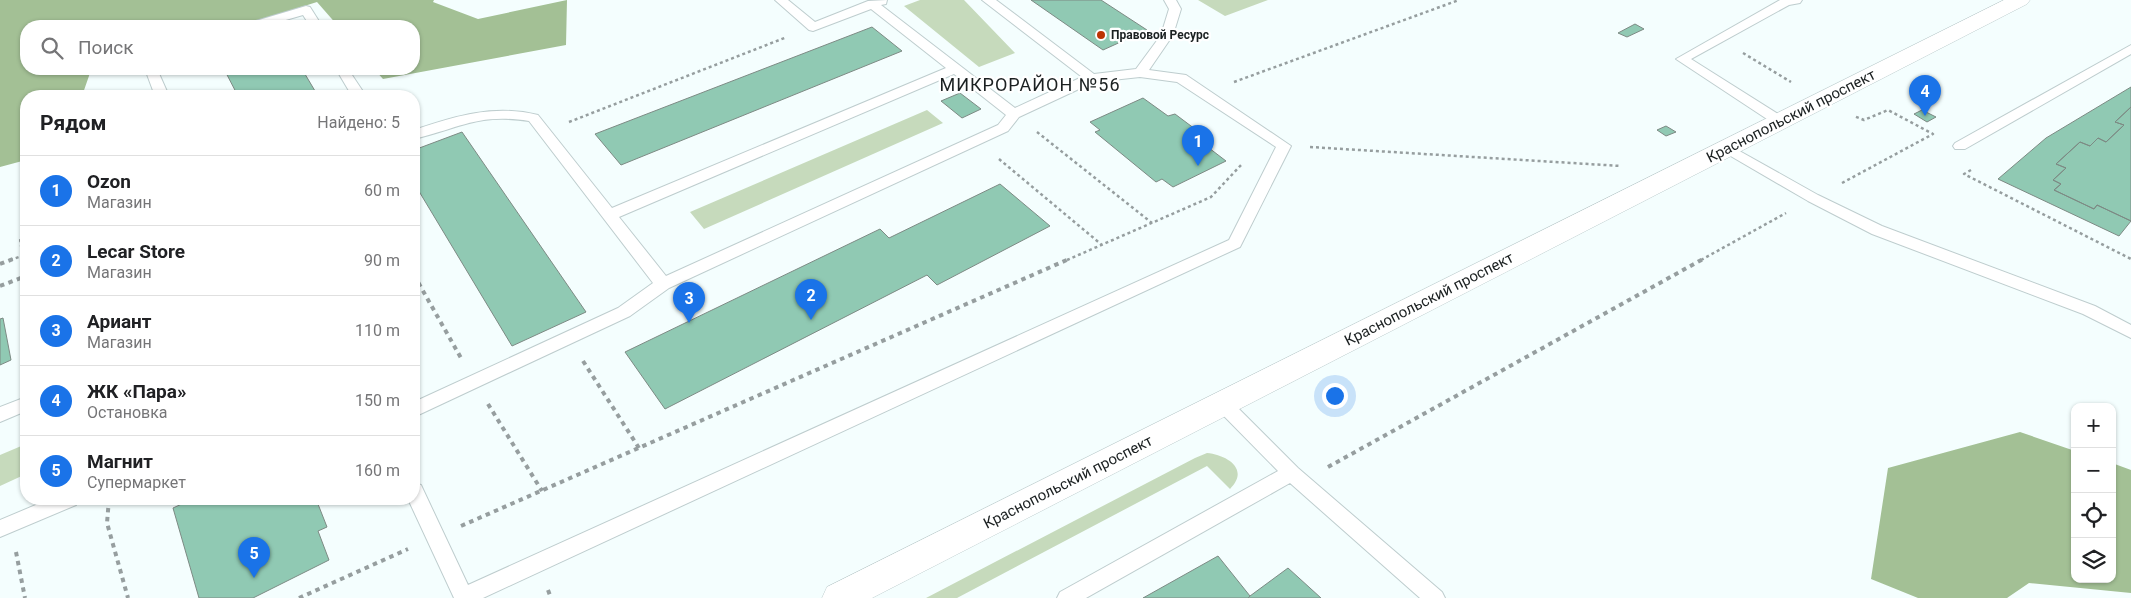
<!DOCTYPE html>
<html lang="ru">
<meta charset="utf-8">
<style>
:root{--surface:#fff;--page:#f6f6f6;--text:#202124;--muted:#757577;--line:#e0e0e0;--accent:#1a73e8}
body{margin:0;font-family:Roboto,sans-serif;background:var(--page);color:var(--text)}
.controls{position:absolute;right:15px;bottom:15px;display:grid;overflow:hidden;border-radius:10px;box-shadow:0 1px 4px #0004}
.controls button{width:45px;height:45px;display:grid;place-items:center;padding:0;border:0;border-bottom:1px solid var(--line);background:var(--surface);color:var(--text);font:25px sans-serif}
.you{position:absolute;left:1334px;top:395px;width:18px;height:18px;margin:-12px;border:4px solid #fff;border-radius:50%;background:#1a73e8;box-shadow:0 0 0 8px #1a73e833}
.badge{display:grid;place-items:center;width:32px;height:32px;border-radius:50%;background:var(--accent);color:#fff;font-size:16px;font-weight:700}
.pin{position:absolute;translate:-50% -41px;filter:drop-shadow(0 1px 2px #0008)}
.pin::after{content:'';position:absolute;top:26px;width:18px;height:15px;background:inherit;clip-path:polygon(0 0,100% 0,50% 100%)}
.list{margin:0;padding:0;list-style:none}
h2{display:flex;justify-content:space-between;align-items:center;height:65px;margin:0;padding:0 20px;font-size:21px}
h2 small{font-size:16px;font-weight:400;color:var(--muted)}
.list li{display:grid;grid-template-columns:32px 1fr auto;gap:15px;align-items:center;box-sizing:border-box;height:70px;padding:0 20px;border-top:1px solid var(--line)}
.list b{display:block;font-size:19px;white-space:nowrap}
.list p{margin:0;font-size:16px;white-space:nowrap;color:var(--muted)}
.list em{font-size:16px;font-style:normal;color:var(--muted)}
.icon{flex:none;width:28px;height:28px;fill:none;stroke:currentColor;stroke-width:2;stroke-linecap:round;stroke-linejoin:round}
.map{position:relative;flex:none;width:2131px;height:598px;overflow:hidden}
.search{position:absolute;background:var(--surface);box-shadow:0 1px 4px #0004;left:20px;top:20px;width:400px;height:55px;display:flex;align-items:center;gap:12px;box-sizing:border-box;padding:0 18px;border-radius:20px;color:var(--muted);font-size:19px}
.panel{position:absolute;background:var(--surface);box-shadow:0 1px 4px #0004;left:20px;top:90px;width:400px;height:415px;border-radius:20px}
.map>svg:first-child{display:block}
</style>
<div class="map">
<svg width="2131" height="598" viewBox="0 0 2131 598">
<rect width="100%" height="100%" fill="#f4fefe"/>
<path fill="#c6dabc" d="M920 0H964L1015 53 979 67 904 6Z
M1198 0H1268L1225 16Z
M927 110 943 123 704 229 690 212Z
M26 444V474L0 486V455Z
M1207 453C1227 455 1250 469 1230 489L1207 466 957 598H926L1195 458Z"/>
<path fill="#a3c095" d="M0 0H434L433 2 478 19 567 0 566 45 383 79 374 69H414V26H338L317 2 240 26H26V69H102L90 73 82 96H26V160L0 167Z
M2020 432 2075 451V579H2112V463L2131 470V593L2029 583 2007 598H1918L1871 579 1888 468Z"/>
<path fill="#90c9b3" stroke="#7d8a84" d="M1031 0H1101L1147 30 1103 50Z
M1635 24 1644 29 1627 37 1618 33Z
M872 27 902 51 621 165 595 134Z
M224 69H302L318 96H238Z
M2131 87V107L2115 122 2124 125 2106 142 2098 138 2090 146 2080 142 2056 164 2066 168 2053 180 2061 184 2054 190 2094 209 2097 205 2131 221 2119 236 1998 179 2046 138Z
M960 93 981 109 962 118 941 101Z
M1143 98 1168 116 1175 114 1199 132 1192 135 1226 161 1173 187 1162 179 1156 182 1095 132 1100 130 1090 122Z
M2131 107V221L2097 205 2094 209 2054 190 2061 184 2053 180 2066 168 2056 164 2080 142 2090 146 2098 138 2106 142 2124 125 2115 122Z
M1922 110 1936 117 1927 122 1914 114Z
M1666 126 1676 132 1666 136 1657 130Z
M462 132 586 312 512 346 414 183V150Z
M1000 184 1050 226 937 285 927 275 665 409 625 352 880 229 889 238Z
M3 318 11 360 0 365V319Z
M185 499H316L327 527 318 531 329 560 253 598H199L173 508 186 502Z
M1218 556 1250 596 1248 598H1143Z
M1288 568 1321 598H1248L1250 596Z"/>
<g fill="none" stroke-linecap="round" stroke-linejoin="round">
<defs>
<path id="service" d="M775 0H788L815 22 868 1 887 0 886 4 881 5 1015 108 1082 77 982 0H996L1094 74 1136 69 1161 35 1169 9 1164 0H1176L1181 9 1173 35 1149 70 1186 75 1291 146 1240 247 483 598H454L408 499H414V483L421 485 468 585 1229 240 1276 147 1177 82 1140 77 1094 82 1019 117 1008 131 669 288 630 316 414 417V402L618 308 653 283 529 121C478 113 460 128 414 139V130C455 116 494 104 538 115L612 208 946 68 871 9 813 31 809 30ZM954 74 1006 115 998 125 666 276 619 217Z
M1780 0H1802L1800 3 1789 5 1691 59 1786 119 1788 122 1781 126 1776 125 1676 59Z
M306 6 310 7 322 26H310L303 15 265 26H247L249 23Z
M2131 45V54L1965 149H1955L1953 146 1955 143Z
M145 69H157L169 96H155Z
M336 69H348L366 96H352Z
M1727 144 1818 195 1882 226 2095 306 2131 325V338L2083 314 1872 234 1808 201 1722 151 1720 148 1722 145Z
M26 397V411L0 422V407Z
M1223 397 1229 399 1298 468 1442 592 1445 598H1420L1290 483 1086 598H1057L1060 592 1278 471 1217 409 1214 404 1217 399Z
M50 499H79L76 505 0 537V520Z"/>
<path id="tertiary" d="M2004 0H2030L2027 4 872 598H822L827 587Z"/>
</defs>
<use href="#service" stroke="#becdce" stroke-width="2"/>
<use href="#tertiary" stroke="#becdce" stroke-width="1"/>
<path stroke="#969e9f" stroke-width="2.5" stroke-dasharray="3 3" stroke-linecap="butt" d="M1743 53 1791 82
M1234 82 1459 0
M569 122 787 37
M1037 132 1152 223
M1310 147 1621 166
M999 159 1102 245
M1971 170 1964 174 2131 259
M1842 183 1933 134 1888 110 1864 120 1854 116
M10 260 22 256
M23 260 20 238 26 235
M1067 260 1211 197 1242 164
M1701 260 1786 213"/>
<path stroke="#969e9f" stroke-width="4" stroke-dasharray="4.5 4.5" stroke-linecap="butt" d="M23 259 26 277
M0 264 13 259
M414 275 461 358
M0 286 26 276
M583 361 639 448
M488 404 542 491
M1328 467 1703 259
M109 499 107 523 128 598
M461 526 1069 259
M16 552 25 598
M548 590 551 598
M299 598 408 549"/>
<use href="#service" fill="#fff" fill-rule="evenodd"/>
<use href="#tertiary" fill="#fff" fill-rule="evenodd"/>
</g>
<circle fill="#bd3404" stroke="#fff" stroke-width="2" cx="1101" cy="35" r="5"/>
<g text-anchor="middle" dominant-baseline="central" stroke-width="4.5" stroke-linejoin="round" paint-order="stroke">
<g font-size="12" font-weight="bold" fill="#1b2021" stroke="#fff" text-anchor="start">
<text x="1111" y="35">Правовой Ресурс</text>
</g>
<g font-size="15" fill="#1b2021" stroke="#fff">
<text transform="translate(1791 116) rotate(-27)">Краснопольский проспект</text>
<text transform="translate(1429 299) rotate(-27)">Краснопольский проспект</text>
<text transform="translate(1068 482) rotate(-27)">Краснопольский проспект</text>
</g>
<g font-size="18" letter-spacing="1" fill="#1b2021" stroke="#fff">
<text x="1030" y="84">МИКРОРАЙОН №56</text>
</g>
</g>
</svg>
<div class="controls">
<button>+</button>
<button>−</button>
<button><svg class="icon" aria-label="locate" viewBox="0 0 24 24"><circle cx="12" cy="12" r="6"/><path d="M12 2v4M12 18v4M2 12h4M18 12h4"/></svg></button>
<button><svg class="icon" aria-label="layers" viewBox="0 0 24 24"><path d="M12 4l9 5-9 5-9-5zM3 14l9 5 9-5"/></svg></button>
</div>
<div class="you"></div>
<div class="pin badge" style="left:1198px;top:166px">1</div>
<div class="pin badge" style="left:811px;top:320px">2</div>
<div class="pin badge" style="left:689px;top:323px">3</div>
<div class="pin badge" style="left:1925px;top:116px">4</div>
<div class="pin badge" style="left:254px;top:578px">5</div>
<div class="search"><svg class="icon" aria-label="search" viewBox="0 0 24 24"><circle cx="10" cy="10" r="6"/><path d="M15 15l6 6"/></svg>Поиск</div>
<section class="panel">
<h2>Рядом<small>Найдено: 5</small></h2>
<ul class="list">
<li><span class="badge">1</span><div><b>Ozon</b><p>Магазин</p></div><em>60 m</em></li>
<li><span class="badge">2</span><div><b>Lecar Store</b><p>Магазин</p></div><em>90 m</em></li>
<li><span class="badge">3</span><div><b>Ариант</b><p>Магазин</p></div><em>110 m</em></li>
<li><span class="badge">4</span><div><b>ЖК «Пара»</b><p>Остановка</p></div><em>150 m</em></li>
<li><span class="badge">5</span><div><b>Магнит</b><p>Супермаркет</p></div><em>160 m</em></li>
</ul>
</section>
</div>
